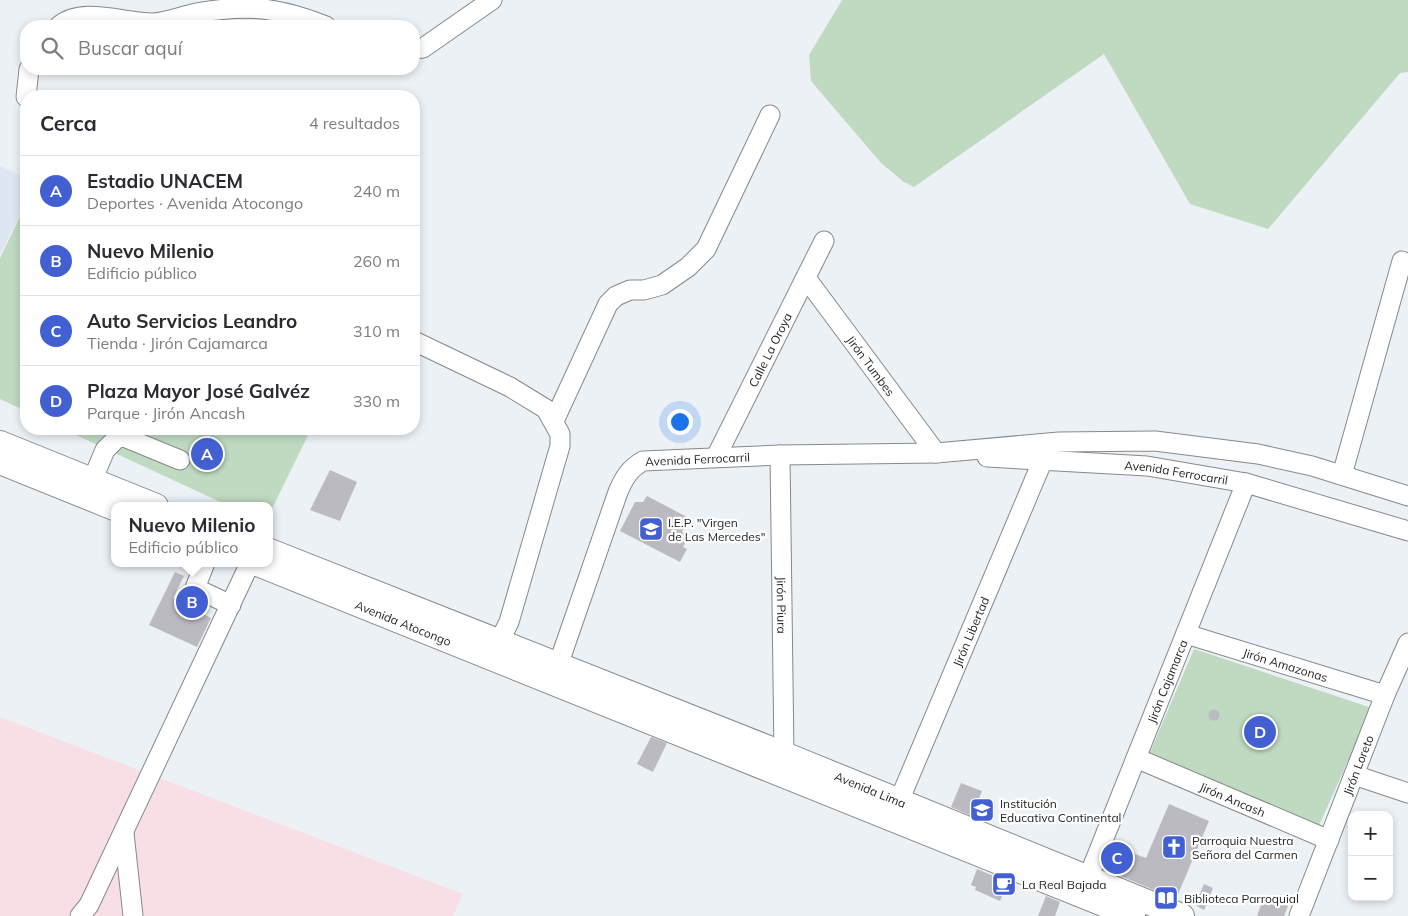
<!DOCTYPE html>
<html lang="es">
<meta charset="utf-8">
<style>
:root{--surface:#fff;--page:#f2f2f3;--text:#2b2b33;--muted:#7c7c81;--line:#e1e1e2;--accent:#4360d3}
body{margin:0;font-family:Mulish,sans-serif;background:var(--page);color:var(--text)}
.controls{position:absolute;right:15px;bottom:15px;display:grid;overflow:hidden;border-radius:10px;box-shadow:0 2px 8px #0003}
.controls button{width:45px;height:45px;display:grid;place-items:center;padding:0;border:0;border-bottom:1px solid var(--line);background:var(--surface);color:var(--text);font:25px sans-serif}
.you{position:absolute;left:679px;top:421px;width:18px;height:18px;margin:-12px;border:4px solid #fff;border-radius:50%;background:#1a73e8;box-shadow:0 0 0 8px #1a73e833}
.badge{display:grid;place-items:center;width:32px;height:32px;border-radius:50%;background:var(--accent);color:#fff;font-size:16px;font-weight:700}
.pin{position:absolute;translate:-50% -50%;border:2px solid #fff;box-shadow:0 1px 5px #0006}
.popup{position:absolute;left:111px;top:502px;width:162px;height:65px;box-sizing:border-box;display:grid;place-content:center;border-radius:10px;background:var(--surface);filter:drop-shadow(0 1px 4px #0005);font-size:16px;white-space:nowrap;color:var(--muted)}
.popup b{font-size:19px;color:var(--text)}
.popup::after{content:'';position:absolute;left:50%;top:100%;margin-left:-10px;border:10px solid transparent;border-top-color:var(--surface)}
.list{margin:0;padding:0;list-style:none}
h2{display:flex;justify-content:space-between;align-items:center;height:65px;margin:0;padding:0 20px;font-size:21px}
h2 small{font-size:16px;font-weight:400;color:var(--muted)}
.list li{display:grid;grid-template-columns:32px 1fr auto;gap:15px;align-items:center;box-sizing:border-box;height:70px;padding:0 20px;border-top:1px solid var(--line)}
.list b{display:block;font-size:19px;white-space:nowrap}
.list p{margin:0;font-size:16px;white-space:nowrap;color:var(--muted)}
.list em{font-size:16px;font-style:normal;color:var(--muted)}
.icon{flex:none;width:28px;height:28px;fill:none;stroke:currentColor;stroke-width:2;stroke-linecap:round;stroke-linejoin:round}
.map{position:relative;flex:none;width:1408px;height:916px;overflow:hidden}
.search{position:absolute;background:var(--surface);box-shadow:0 2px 8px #0003;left:20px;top:20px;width:400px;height:55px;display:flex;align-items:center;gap:12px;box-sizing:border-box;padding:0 18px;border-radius:20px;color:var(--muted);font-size:19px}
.panel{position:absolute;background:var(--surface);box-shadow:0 2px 8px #0003;left:20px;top:90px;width:400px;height:345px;border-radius:20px}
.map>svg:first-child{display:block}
</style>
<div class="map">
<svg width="1408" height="916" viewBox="0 0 1408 916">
<rect width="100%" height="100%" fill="#ecf1f6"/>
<path fill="#dde6f2" d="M0 166 26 178V201L0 255Z"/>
<path fill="#f8dee5" d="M0 717 463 894 453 916H0Z"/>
<path fill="#c0dac1" d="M842 0H1408V72L1400 73 1268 229 1190 204 1104 54 914 187 904 182 881 163 811 81 809 55Z
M26 204V411L0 399V258Z
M63 429H311L270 513V506H229Z
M1194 649 1372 708 1316 832 1148 757Z"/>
<path fill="#bbbac0" d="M330 470 357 482 340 521 310 510Z
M647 496 689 518 682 532 689 536 683 547 687 549 680 562 620 531 635 502H643Z
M175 572 184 576 173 598 211 618 197 647 149 625Z
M1208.5 715a5.5 5.5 0 1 1 11 0a5.5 5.5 0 1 1-11 0Z
M651 737 667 743 653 772 637 764Z
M961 783 982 791 972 816 951 807Z
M1169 804 1209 821 1176 899 1106 870 1105 866 1113 846 1146 858Z
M977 869 1008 882 1000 901 975 890 976 887 971 885Z
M1204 884 1213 888 1204 910 1195 905Z
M1046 896 1060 902 1055 916H1038Z
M1264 897 1288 906 1284 916H1257Z"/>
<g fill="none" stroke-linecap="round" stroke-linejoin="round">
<defs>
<g id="minor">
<path d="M59 26C82 6 124 23 152 23 166 23 182 16 196 13 248 4 278 7 326 26"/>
<path d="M414 49 423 48 492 0"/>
<path d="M26 97 29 69"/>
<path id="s1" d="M806 278 936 453"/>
<path d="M414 341 510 387 546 409 560 434V446L509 622 499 642 491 652"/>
<path d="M554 421 608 304 616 296 630 290H644L662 285 688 267 706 249 770 115"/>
<path id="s2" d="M780 455 784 754"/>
<path id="s3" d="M716 457 824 241"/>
<path id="s4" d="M987 457 1147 466 1246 483 1408 531"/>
<path d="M1342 475 1402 261"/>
<path d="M87 493 105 450 117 438 124 437 180 460"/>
<path d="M205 563 195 588 231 605"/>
<path id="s5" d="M1186 634 1385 695"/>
<path id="s6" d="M554 677 618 492C624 478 629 469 643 461L780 455 936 453 1059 442 1155 441 1258 454 1312 466 1408 496"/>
<path id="s7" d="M1136 758 1329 840"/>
<path d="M1354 775 1408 793"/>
<path id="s8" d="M899 801 1042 462"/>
<path d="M124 833 133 916"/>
<path id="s9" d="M1088 878 1246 483"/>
<path d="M80 916 89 905 250 563"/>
<path id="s10" d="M1299 916 1385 695 1408 643"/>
</g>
<g id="major">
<path d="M0 443 156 506"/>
<path d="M0 462 114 508"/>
<path id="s11" d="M270 551 784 754 1182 916"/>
<path id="s12" d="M255 563 1133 916"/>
</g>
</defs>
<use href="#minor" stroke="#85898d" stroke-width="21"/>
<use href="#major" stroke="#85898d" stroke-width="26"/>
<use href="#minor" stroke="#fff" stroke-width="19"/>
<use href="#major" stroke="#fff" stroke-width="24"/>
</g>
<defs>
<symbol id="school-square" viewBox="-11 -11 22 22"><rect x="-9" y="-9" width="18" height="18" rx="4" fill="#4360d3" stroke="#fff"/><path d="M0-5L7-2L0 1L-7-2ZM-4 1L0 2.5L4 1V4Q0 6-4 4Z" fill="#fff"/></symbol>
<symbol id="church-square" viewBox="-11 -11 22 22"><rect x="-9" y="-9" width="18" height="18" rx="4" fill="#4360d3" stroke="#fff"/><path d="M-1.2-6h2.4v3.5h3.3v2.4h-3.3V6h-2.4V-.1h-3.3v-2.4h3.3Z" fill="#fff"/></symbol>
<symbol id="cafe-square" viewBox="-11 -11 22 22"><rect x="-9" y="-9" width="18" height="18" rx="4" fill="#4360d3" stroke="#fff"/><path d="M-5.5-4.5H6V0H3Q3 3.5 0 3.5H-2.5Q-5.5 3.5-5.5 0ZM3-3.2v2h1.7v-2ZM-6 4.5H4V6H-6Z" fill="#fff"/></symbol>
<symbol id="library-square" viewBox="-11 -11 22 22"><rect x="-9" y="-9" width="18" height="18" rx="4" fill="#4360d3" stroke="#fff"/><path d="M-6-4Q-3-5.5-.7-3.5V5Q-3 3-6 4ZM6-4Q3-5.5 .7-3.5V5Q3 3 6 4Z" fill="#fff"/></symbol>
</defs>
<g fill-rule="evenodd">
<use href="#school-square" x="637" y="515" width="28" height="28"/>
<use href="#school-square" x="968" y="796" width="28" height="28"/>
<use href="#church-square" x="1160" y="833" width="28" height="28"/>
<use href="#cafe-square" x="990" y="870" width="28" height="28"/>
<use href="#library-square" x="1152" y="884" width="28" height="28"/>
</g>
<g text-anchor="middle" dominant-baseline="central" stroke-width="4.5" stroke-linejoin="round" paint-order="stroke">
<g font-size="12" fill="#1e1f21" stroke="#fff">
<text stroke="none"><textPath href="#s3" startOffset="120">Calle La Oroya</textPath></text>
<text stroke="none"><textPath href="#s1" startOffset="109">Jirón Tumbes</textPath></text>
<text stroke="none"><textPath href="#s6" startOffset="291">Avenida Ferrocarril</textPath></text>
<text stroke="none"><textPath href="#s4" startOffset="190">Avenida Ferrocarril</textPath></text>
<text stroke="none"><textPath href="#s2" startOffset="150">Jirón Piura</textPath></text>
<text stroke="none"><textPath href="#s12" startOffset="160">Avenida Atocongo</textPath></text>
<text stroke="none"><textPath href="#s8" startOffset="184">Jirón Libertad</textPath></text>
<text stroke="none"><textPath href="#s5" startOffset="104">Jirón Amazonas</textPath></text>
<text stroke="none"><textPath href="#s9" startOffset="212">Jirón Cajamarca</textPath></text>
<text stroke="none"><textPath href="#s10" startOffset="162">Jirón Loreto</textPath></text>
<text stroke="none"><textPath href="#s11" startOffset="646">Avenida Lima</textPath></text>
<text stroke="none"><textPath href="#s7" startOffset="105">Jirón Ancash</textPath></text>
</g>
<g font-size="12" fill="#1e1f21" stroke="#fff" text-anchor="start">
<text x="668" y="522">I.E.P. "Virgen<tspan x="668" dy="14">de Las Mercedes"</tspan></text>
<text x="1000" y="803">Institución<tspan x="1000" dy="14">Educativa Continental</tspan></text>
<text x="1192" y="840">Parroquia Nuestra<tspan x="1192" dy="14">Señora del Carmen</tspan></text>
<text x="1022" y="884">La Real Bajada</text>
<text x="1184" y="898">Biblioteca Parroquial</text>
</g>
</g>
</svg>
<div class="controls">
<button>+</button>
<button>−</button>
</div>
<div class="you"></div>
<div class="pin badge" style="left:207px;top:454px">A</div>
<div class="pin badge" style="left:192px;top:602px">B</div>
<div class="popup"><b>Nuevo Milenio</b>Edificio público</div>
<div class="pin badge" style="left:1117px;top:858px">C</div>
<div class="pin badge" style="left:1260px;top:732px">D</div>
<div class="search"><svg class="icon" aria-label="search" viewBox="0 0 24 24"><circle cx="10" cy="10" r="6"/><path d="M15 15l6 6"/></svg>Buscar aquí</div>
<section class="panel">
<h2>Cerca<small>4 resultados</small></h2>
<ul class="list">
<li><span class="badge">A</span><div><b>Estadio UNACEM</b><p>Deportes · Avenida Atocongo</p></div><em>240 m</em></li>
<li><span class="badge">B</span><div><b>Nuevo Milenio</b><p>Edificio público</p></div><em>260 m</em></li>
<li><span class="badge">C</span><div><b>Auto Servicios Leandro</b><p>Tienda · Jirón Cajamarca</p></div><em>310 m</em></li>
<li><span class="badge">D</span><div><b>Plaza Mayor José Galvéz</b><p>Parque · Jirón Ancash</p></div><em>330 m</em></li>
</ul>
</section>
</div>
